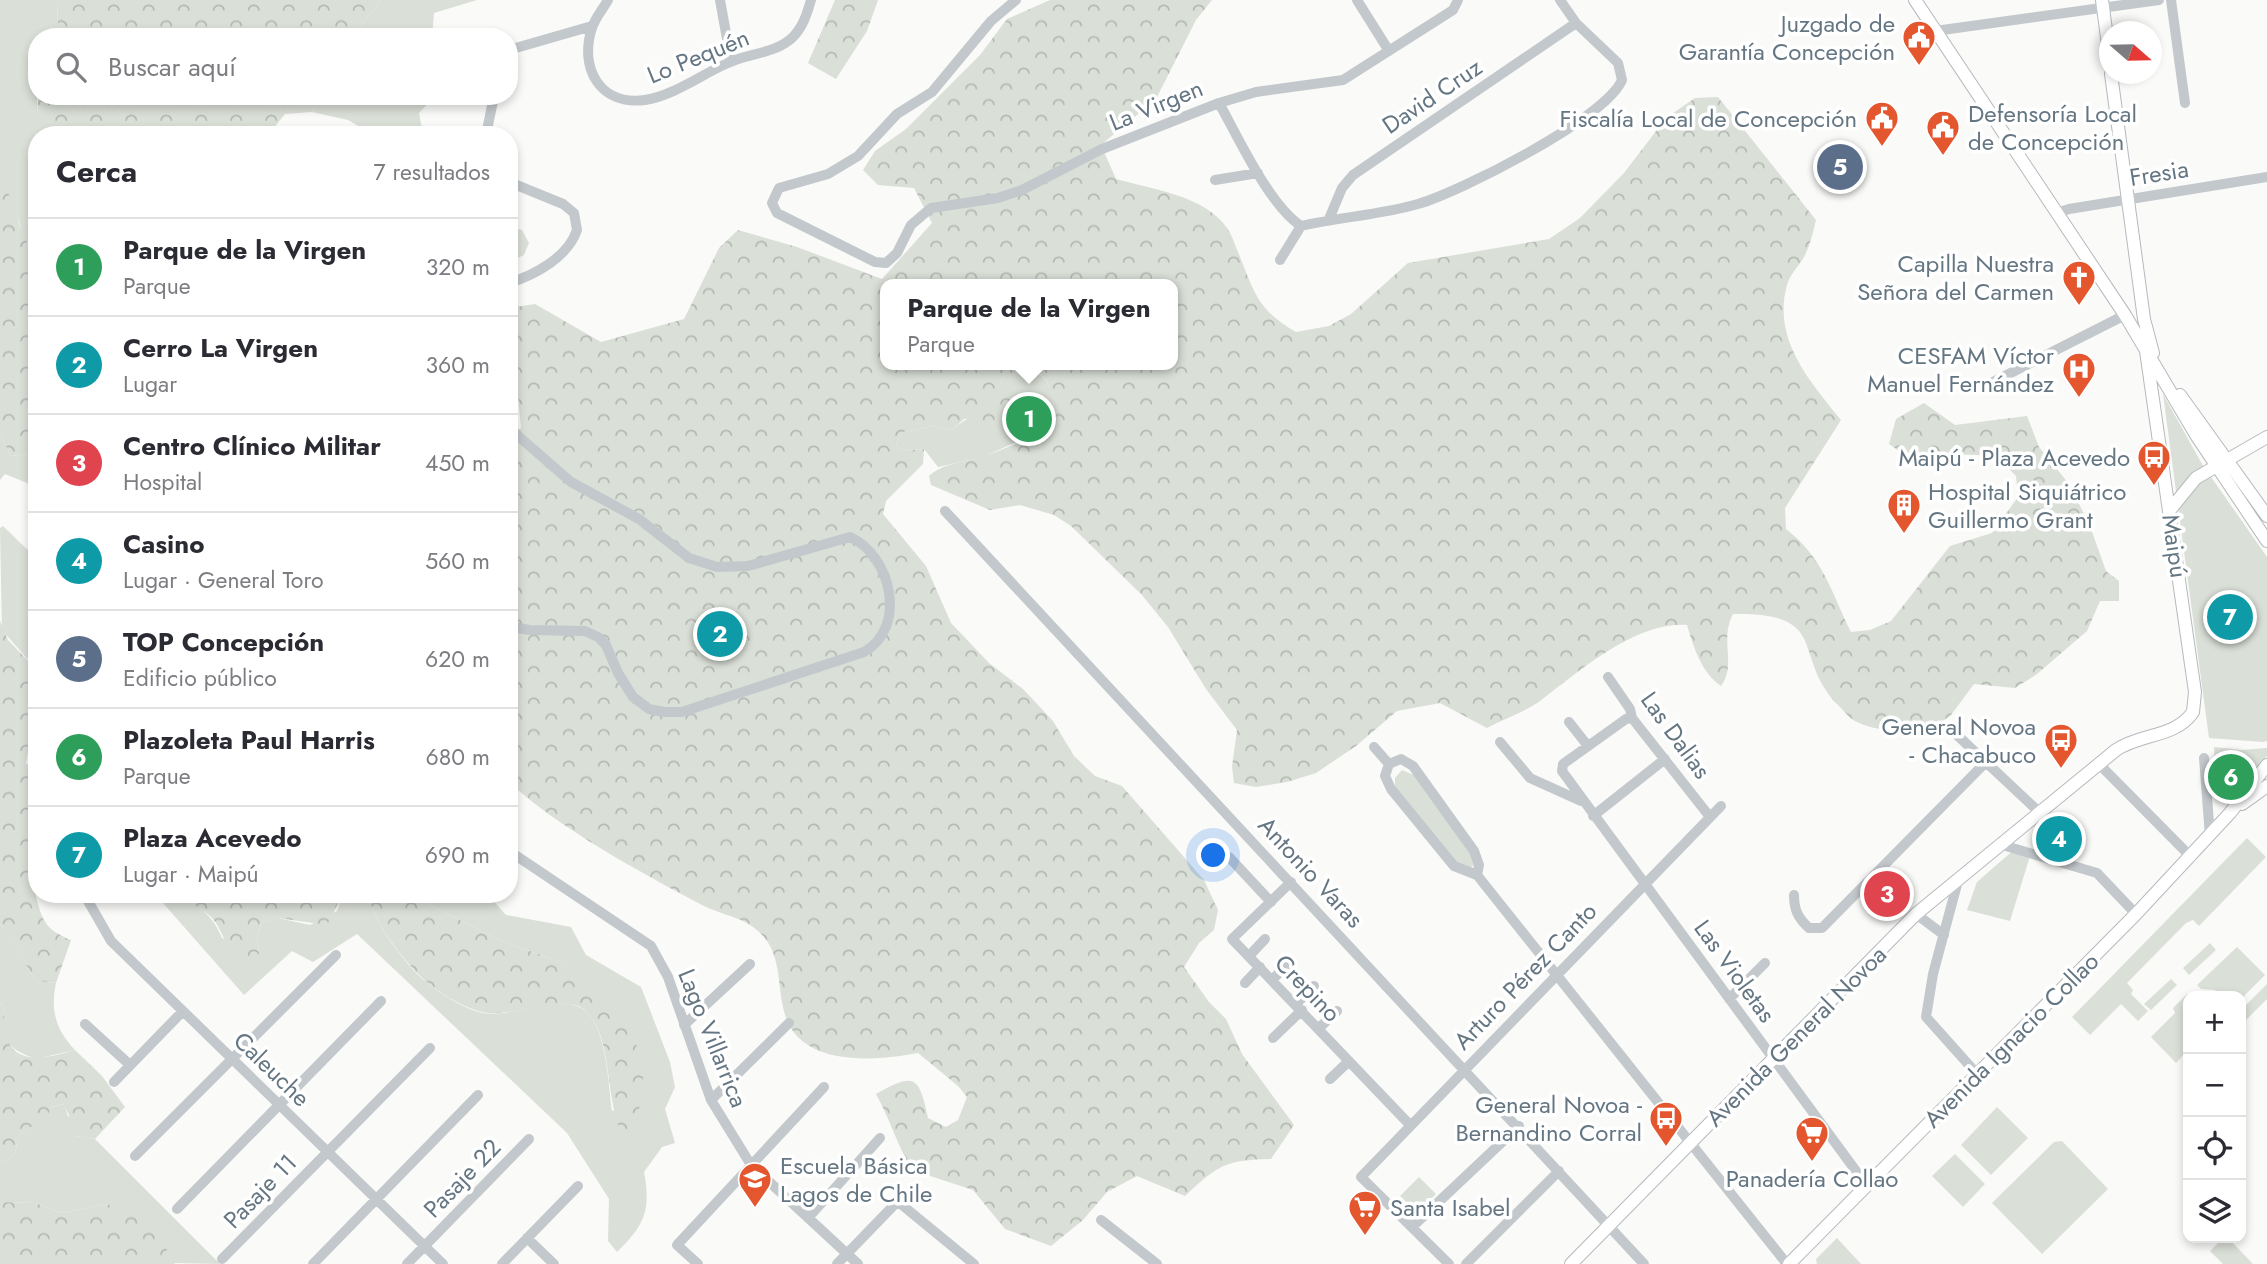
<!DOCTYPE html>
<html lang="es">
<meta charset="utf-8">
<style>
:root{--surface:#fff;--page:#f2f2f3;--text:#2b2b33;--muted:#7c7c81;--line:#e1e1e2;--accent:#2563eb}
body{margin:0;font-family:Jost,sans-serif;background:var(--page);color:var(--text)}
.controls{position:absolute;right:21px;bottom:21px;display:grid;overflow:hidden;border-radius:14px;box-shadow:0 4px 10px #0003}
.controls button{width:63px;height:63px;display:grid;place-items:center;padding:0;border:0;border-bottom:2px solid var(--line);background:var(--surface);color:var(--text);font:35px sans-serif}
.compass{position:absolute;left:2099px;top:21px;width:63px;height:63px;border-radius:50%;background:var(--surface);box-shadow:0 4px 10px #0003;rotate:110deg}
.you{position:absolute;left:1214px;top:856px;width:24px;height:24px;margin:-18px;border:5px solid #fff;border-radius:50%;background:#1a73e8;box-shadow:0 0 0 10px #1a73e833}
.badge{display:grid;place-items:center;width:46px;height:46px;border-radius:50%;background:var(--accent);color:#fff;font-size:23px;font-weight:700}
.pin{position:absolute;translate:-50% -50%;border:4px solid #fff;box-shadow:0 2px 7px #0006}
.popup{position:absolute;left:880px;top:279px;width:298px;height:91px;box-sizing:border-box;display:grid;place-content:center;border-radius:14px;background:var(--surface);filter:drop-shadow(0 2px 5px #0005);font-size:23px;white-space:nowrap;color:var(--muted)}
.popup b{font-size:26px;color:var(--text)}
.popup::after{content:'';position:absolute;left:50%;top:100%;margin-left:-14px;border:14px solid transparent;border-top-color:var(--surface)}
.list{margin:0;padding:0;list-style:none}
h2{display:flex;justify-content:space-between;align-items:center;height:91px;margin:0;padding:0 28px;font-size:30px}
h2 small{font-size:23px;font-weight:400;color:var(--muted)}
.list li{display:grid;grid-template-columns:46px 1fr auto;gap:21px;align-items:center;box-sizing:border-box;height:98px;padding:0 28px;border-top:2px solid var(--line)}
.list b{display:block;font-size:26px;white-space:nowrap}
.list p{margin:0;font-size:23px;white-space:nowrap;color:var(--muted)}
.list em{font-size:23px;font-style:normal;color:var(--muted)}
.icon{flex:none;width:38px;height:38px;fill:none;stroke:currentColor;stroke-width:2;stroke-linecap:round;stroke-linejoin:round}
.map{position:relative;flex:none;width:2267px;height:1264px;overflow:hidden}
.search{position:absolute;background:var(--surface);box-shadow:0 4px 10px #0003;left:28px;top:28px;width:490px;height:77px;display:flex;align-items:center;gap:18px;box-sizing:border-box;padding:0 24px;border-radius:28px;color:var(--muted);font-size:26px}
.panel{position:absolute;background:var(--surface);box-shadow:0 4px 10px #0003;left:28px;top:126px;width:490px;height:777px;border-radius:28px}
.map>svg:first-child{display:block}
</style>
<div class="map">
<svg width="2267" height="1264" viewBox="0 0 2267 1264">
<defs>
<pattern id="forest-crowns" width="20" height="18" patternUnits="userSpaceOnUse" patternTransform="scale(1.75)"><rect width="20" height="18" fill="#dadfd7"/><path d="M2 6a3 3 0 1 1 6 0M12 15a3 3 0 1 1 6 0" fill="none" stroke="#b4b9b4"/></pattern>
</defs>
<rect width="100%" height="100%" fill="#fafaf8"/>
<path fill="#dadfd7" d="M0 0H57L58 30 54 37H37V265C18 241 23 210 2 187L3 170H0Z
M381 0H477L434 13 432 37H352Z
M322 96H435L419 113 423 135H374L348 120 312 112Z
M509 227 522 230 529 243 524 255 509 262Z
M1031 370C1055 379 1053 401 1055 422L1045 436 1023 439 983 457 938 467 924 449 903 451 896 444 903 432 933 426 952 430C969 415 996 406 1001 380L1008 375Z
M2163 394 2202 464 2267 557V741L2263 742 2209 738Z
M0 434 11 456 37 453V487L5 474 0 480Z
M3 526 37 559V670L2 630 0 528Z
M2214 747 2242 750 2267 748V756L2225 802 2216 798Z
M1402 770 1416 776 1470 853 1474 865 1469 869 1460 866 1395 788V778Z
M2247 838 2266 857 2199 926 2193 920 2186 923 2127 983 2133 990 2131 994 2148 1011 2138 1021 2121 1004 2090 1035 2072 1017Z
M2016 848 2030 856 2010 921 1967 910 1977 882Z
M155 894C185 894 211 909 222 938L259 954 257 937 262 922 278 918 310 925 337 911 343 894H371C364 911 405 962 418 975 434 989 462 1009 483 1013 511 1018 554 995 579 1007 607 1019 608 1084 612 1111L643 1098V1059L585 977 553 959 501 941 409 894H482L489 896 506 915 571 927 586 955 641 987 670 1062 675 1087 665 1109 675 1143 662 1147 644 1172C651 1210 645 1225 617 1252L608 1241 609 1199 567 1133 357 934 313 962 292 951 244 995Z
M0 925C18 938 22 964 37 981L56 983C50 1010 56 1030 75 1050L36 1059C4 1047 1 1040 4 1006L0 1002Z
M2210 943 2216 950 2189 975 2183 968Z
M2237 947 2265 975 2241 999V996H2220L2215 990 2201 989 2197 985Z
M2171 979 2177 985 2151 1010 2144 1004Z
M2267 984V999L2243 1023 2241 1010Z
M2187 994 2190 996 2188 1050 2176 1063 2151 1037 2175 1013 2173 1008Z
M64 1104 74 1136 95 1139 220 1264 173 1263 166 1248 106 1204 62 1213 35 1203 0 1202V1162C25 1155 11 1143 22 1133 37 1120 40 1128 52 1107Z
M1997 1107 2028 1138 1991 1175 1961 1145Z
M2062 1141 2108 1189 2042 1254 1992 1203 2054 1142Z
M1955 1154 1985 1184 1963 1207 1932 1176Z
M1419 1177 1436 1194 1417 1213 1400 1196Z
M1837 1238 1861 1264H1817L1816 1259Z
M2223 1238H2228L2253 1264H2223L2210 1251Z"/>
<path fill="url(#forest-crowns)" fill-rule="evenodd" d="M57 0H381L352 37H54L58 30Z
M835 0H878L867 31 836 79 808 63Z
M1050 0H1212L1196 20 1156 99 1101 145 1116 179C1151 189 1204 195 1227 228 1232 235 1235 245 1238 252 1254 291 1257 310 1296 332L1329 326 1351 314 1408 263 1549 239 1580 218 1624 173 1666 118 1695 98 1718 97 1816 220C1813 232 1810 246 1804 257 1799 266 1790 274 1787 285 1772 339 1809 380 1841 420L1785 508 1786 529C1825 560 1830 590 1851 632L1870 630 1891 621 1950 546 1992 533 2018 497 2016 476 2000 460 1979 455 1947 454 1912 460 1889 444 1896 419 1924 403 1955 425 2027 416 2039 447 2069 484 2090 526 2106 571 2119 581V601H2100L2087 631 2037 674 2015 688 1974 684 1951 715 1930 731C1906 730 1877 733 1855 721 1849 718 1844 711 1839 706 1790 657 1833 612 1733 614 1719 641 1737 664 1721 686 1701 672 1694 648 1687 625 1634 622 1580 671 1540 701 1525 712 1504 719 1487 728L1440 703 1397 711 1356 746 1316 773 1287 782 1256 787 1234 783 1232 767 1237 730 1206 689 1168 627 1141 594 1071 526 1054 515 1020 505 990 510 931 485 929 476C943 463 962 463 981 457 1004 450 1021 439 1045 436L1055 422C1053 399 1053 366 1021 373 1013 374 1008 375 1001 380L999 391 1016 399C1012 414 998 425 984 430L972 418 964 419 952 430 933 426 903 432 896 444 903 451 924 449 923 464 886 501 883 514 926 566 951 623 989 663 1023 689 1053 721 1074 756 1095 776 1122 786 1204 880 1218 910 1214 930 1199 943 1184 967 1209 1002 1226 1019 1242 1054 1294 1125 1271 1159C1225 1160 1218 1165 1185 1196L1137 1176 1107 1192 1083 1220 1051 1246 1005 1229 973 1190 912 1170C897 1145 890 1119 876 1094 915 1072 919 1076 928 1118L946 1127 958 1120 967 1097 958 1086 918 1053C887 1059 841 1063 813 1048 765 1023 792 968 763 936 747 917 723 916 702 905 640 872 560 829 509 782V433L521 428 518 396 509 387V308L535 304 601 342 684 319 719 248 738 230 797 247 882 279 932 223 914 188 878 185 863 170 875 151 906 129 980 55 1007 19ZM886 284H1172V365H886Z
M38 96H322L312 112 285 114 268 135H37V156L35 153Z
M0 170 10 171 3 187 15 202 19 224 37 265V453L11 456 0 434Z
M0 621 8 640 37 670V752H28L26 764 37 766 36 896C42 921 46 930 71 940L56 983 37 981C22 964 18 939 0 925Z
M174 894H343L327 925 278 918 262 922 257 937 259 954 244 963C225 949 227 941 216 923 206 908 188 903 174 894Z
M371 894H409L501 941 553 959 585 976 625 1022 643 1059V1098L627 1142C601 1104 617 1035 582 1008 561 994 508 1019 482 1012 461 1007 433 989 418 974 405 961 364 911 371 894Z
M0 1002 4 1006C0 1063 30 1064 75 1050L102 1076 125 1107 95 1139 74 1136 66 1125 69 1115 63 1104 52 1107C39 1131 37 1120 22 1133 11 1143 25 1155 0 1162Z
M0 1202 35 1203 62 1213 106 1204 158 1223 166 1231V1248L175 1264H0Z"/>
<g fill="none" stroke-linecap="round" stroke-linejoin="round">
<defs>
<path id="major" d="M1915 0 2125 315 2196 435 2267 541
M2102 0 2110 60
M2111 74 2144 319 2153 353
M2180 395 2267 516
M2169 511 2196 478 2267 437
M2242 804 2267 786
M1571 1264 1916 914 2116 750C2141 733 2175 738 2193 712L2195 692 2146 351
M1789 1264 2136 914 2230 813 2267 765"/>
</defs>
<use href="#major" stroke="#b5babe" stroke-width="14"/>
<path stroke="#c3c8cc" stroke-width="10" d="M608 0C603 9 595 18 592 28 579 67 599 106 645 100 673 96 702 74 728 63 749 53 774 54 792 38 803 27 807 14 811 0
M720 0 731 61
M1016 0 991 21 932 92 897 114 858 156 828 174 779 188 772 203 777 213 875 262 886 263 897 253 911 225 931 208 998 198 1022 190 1102 149 1219 103 1256 92 1343 80 1453 10 1458 0
M1357 0 1389 51
M2171 0 2185 103
M1935 31 2159 0
M509 50 592 26
M1219 103C1238 137 1269 205 1301 226 1340 217 1380 215 1418 204 1460 192 1606 118 1622 80L1618 63 1576 23 1560 0
M486 135 494 96
M1215 180 1258 173
M509 182 563 204 574 213 577 230C568 257 535 275 509 283
M2057 213 2069 209 2267 177
M1329 219 1342 188 1353 175 1576 23
M33 244H37
M1280 260 1301 226
M1989 384 2125 315
M509 428 571 482 639 519 689 558 717 567 748 566 850 537C891 555 908 627 864 652L682 712H664L649 709 633 697 618 673 606 645 598 637 585 631 529 630 509 626
M945 511 1644 1264
M1608 677 1630 709 1632 718 1710 817
M1632 718 1626 719 1563 764 1562 771 1867 1186
M1569 722 1588 746
M1957 735 2038 811
M1500 742 1530 778 1581 801
M1374 747 1389 764
M2204 758 2210 836
M2098 763 2191 857
M1593 816 1665 759
M1999 844 2097 873 2136 914
M509 851 651 946 668 977 711 1100 751 1165 858 1264
M1229 857 1271 902
M1477 875 1479 865 1474 851 1413 766 1401 759 1389 764 1385 776 1391 789 1454 866 1477 875 1787 1264
M1959 877 1933 974 1926 1017 1977 1074
M1291 882 1232 939 1410 1125
M84 894 111 941 443 1264
M1794 895C1794 910 1798 918 1809 928H1822L1986 762
M1916 914 1944 935
M1249 956 1265 939
M1272 980 1290 962
M1245 983 1260 967
M1729 999 1765 963
M1296 1004 1314 986
M85 1024 130 1065
M684 1025 750 964
M1319 1028 1337 1011
M1273 1038 1302 1010
M1330 1079 1349 1061
M114 1082 183 1011
M711 1100 789 1023
M135 1156 336 955
M177 1209 381 1001
M808 1218 880 1138
M1101 1220 1157 1264
M1412 1227 1519 1126
M527 1238 554 1264
M222 1259 430 1048
M313 1264 478 1095
M407 1264 529 1139
M502 1264 578 1186
M698 1264 677 1245 824 1087
M837 1264 896 1203 902 1205 974 1264
M1449 1264 1361 1177 1721 806
M1466 1264 1559 1171"/>
<use href="#major" stroke="#fff" stroke-width="12"/>
</g>
<defs>
<symbol id="civic-pin" viewBox="-11 -11 22 30"><path d="M0 17L-7.5 6A9.5 9.5 0 1 1 7.5 6Z" fill="#e4572e" stroke="#fff"/><path d="M-.6-6.5H3V-4.5H.6V-3L4-1V1h2V6H-6V1h2V-1L-.6-3ZM-1.2 2.5V6h2.4V2.5Z" fill="#fff"/></symbol>
<symbol id="church-pin" viewBox="-11 -11 22 30"><path d="M0 17L-7.5 6A9.5 9.5 0 1 1 7.5 6Z" fill="#e4572e" stroke="#fff"/><path d="M-1.2-6h2.4v3.5h3.3v2.4h-3.3V6h-2.4V-.1h-3.3v-2.4h3.3Z" fill="#fff"/></symbol>
<symbol id="hospital-pin" viewBox="-11 -11 22 30"><path d="M0 17L-7.5 6A9.5 9.5 0 1 1 7.5 6Z" fill="#e4572e" stroke="#fff"/><path d="M-5-5h3v3.5h4V-5h3V5h-3V1.5h-4V5h-3Z" fill="#fff"/></symbol>
<symbol id="bus-pin" viewBox="-11 -11 22 30"><path d="M0 17L-7.5 6A9.5 9.5 0 1 1 7.5 6Z" fill="#e4572e" stroke="#fff"/><path d="M-5-6H5V4H4V6H2V4H-2V6H-4V4H-5ZM-3.5-4V0h7V-4ZM-3.5 1.2v1.5H-2V1.2ZM2 1.2v1.5H3.5V1.2Z" fill="#fff"/></symbol>
<symbol id="building-pin" viewBox="-11 -11 22 30"><path d="M0 17L-7.5 6A9.5 9.5 0 1 1 7.5 6Z" fill="#e4572e" stroke="#fff"/><path d="M-4-6H4V6H1V3H-1V6H-4ZM-2.5-4.3h1.7v1.8h-1.7ZM.8-4.3h1.7v1.8H.8ZM-2.5-1h1.7V.8h-1.7ZM.8-1h1.7V.8H.8Z" fill="#fff"/></symbol>
<symbol id="supermarket-pin" viewBox="-11 -11 22 30"><path d="M0 17L-7.5 6A9.5 9.5 0 1 1 7.5 6Z" fill="#e4572e" stroke="#fff"/><path d="M-6-5.5h2.5l.6 2H6L4.5 2H-2.5L-4.4-4H-6ZM-1.5 3.2a1.3 1.3 0 1 0 .1 0ZM3 3.2a1.3 1.3 0 1 0 .1 0Z" fill="#fff"/></symbol>
<symbol id="school-pin" viewBox="-11 -11 22 30"><path d="M0 17L-7.5 6A9.5 9.5 0 1 1 7.5 6Z" fill="#e4572e" stroke="#fff"/><path d="M0-5L7-2L0 1L-7-2ZM-4 1L0 2.5L4 1V4Q0 6-4 4Z" fill="#fff"/></symbol>
</defs>
<g fill-rule="evenodd">
<use href="#civic-pin" x="1900" y="18" width="38" height="52"/>
<use href="#civic-pin" x="1863" y="99" width="38" height="52"/>
<use href="#civic-pin" x="1924" y="108" width="38" height="52"/>
<use href="#church-pin" x="2060" y="258" width="38" height="52"/>
<use href="#hospital-pin" x="2060" y="350" width="38" height="52"/>
<use href="#bus-pin" x="2135" y="438" width="38" height="52"/>
<use href="#building-pin" x="1885" y="486" width="38" height="52"/>
<use href="#bus-pin" x="2042" y="721" width="38" height="52"/>
<use href="#bus-pin" x="1647" y="1099" width="38" height="52"/>
<use href="#supermarket-pin" x="1793" y="1114" width="38" height="52"/>
<use href="#school-pin" x="736" y="1160" width="38" height="52"/>
<use href="#supermarket-pin" x="1346" y="1188" width="38" height="52"/>
</g>
<g text-anchor="middle" dominant-baseline="central" stroke-width="7" stroke-linejoin="round" paint-order="stroke">
<g font-size="24" fill="#657683" stroke="#fff" text-anchor="end">
<text x="1895" y="23">Juzgado de<tspan x="1895" dy="28">Garantía Concepción</tspan></text>
<text x="1968" y="113" text-anchor="start">Defensoría Local<tspan x="1968" dy="28">de Concepción</tspan></text>
<text x="1857" y="118">Fiscalía Local de Concepción</text>
<text x="2054" y="263">Capilla Nuestra<tspan x="2054" dy="28">Señora del Carmen</tspan></text>
<text x="2054" y="355">CESFAM Víctor<tspan x="2054" dy="28">Manuel Fernández</tspan></text>
<text x="2130" y="457">Maipú - Plaza Acevedo</text>
<text x="1928" y="491" text-anchor="start">Hospital Siquiátrico<tspan x="1928" dy="28">Guillermo Grant</tspan></text>
<text x="2036" y="726">General Novoa<tspan x="2036" dy="28">- Chacabuco</tspan></text>
<text x="1642" y="1104">General Novoa -<tspan x="1642" dy="28">Bernandino Corral</tspan></text>
<text x="780" y="1165" text-anchor="start">Escuela Básica<tspan x="780" dy="28">Lagos de Chile</tspan></text>
<text x="1812" y="1178" text-anchor="middle">Panadería Collao</text>
<text x="1390" y="1207" text-anchor="start">Santa Isabel</text>
</g>
<g font-size="24" fill="#657683" stroke="#fff">
<text transform="translate(698 56) rotate(-22)">Lo Pequén</text>
<text transform="translate(1432 96) rotate(-34)">David Cruz</text>
<text transform="translate(1156 105) rotate(-22)">La Virgen</text>
<text transform="translate(2159 173) rotate(-9)">Fresia</text>
<text transform="translate(2175 546) rotate(82)">Maipú</text>
<text transform="translate(1676 735) rotate(54)">Las Dalias</text>
<text transform="translate(1311 872) rotate(47)">Antonio Varas</text>
<text transform="translate(1735 971) rotate(54)">Las Violetas</text>
<text transform="translate(1525 976) rotate(-46)">Arturo Pérez Canto</text>
<text transform="translate(1308 988) rotate(46)">Crepino</text>
<text transform="translate(1796 1036) rotate(-45)">Avenida General Novoa</text>
<text transform="translate(713 1038) rotate(68)">Lago Villarrica</text>
<text transform="translate(2011 1040) rotate(-45)">Avenida Ignacio Collao</text>
<text transform="translate(272 1069) rotate(44)">Caleuche</text>
<text transform="translate(462 1178) rotate(-46)">Pasaje 22</text>
<text transform="translate(260 1191) rotate(-46)">Pasaje 11</text>
</g>
</g>
</svg>
<div class="controls">
<button>+</button>
<button>−</button>
<button><svg class="icon" aria-label="locate" viewBox="0 0 24 24"><circle cx="12" cy="12" r="6"/><path d="M12 2v4M12 18v4M2 12h4M18 12h4"/></svg></button>
<button><svg class="icon" aria-label="layers" viewBox="0 0 24 24"><path d="M12 4l9 5-9 5-9-5zM3 14l9 5 9-5"/></svg></button>
</div>
<svg class="compass" viewBox="-18 -18 36 36"><path d="M0-13l5 13h-10z" fill="#e53935"/><path d="M0 13l5-13h-10z" fill="#7c7c81"/></svg>
<div class="you"></div>
<div class="pin badge" style="left:1029px;top:419px;background:#2e9e5b">1</div>
<div class="popup"><b>Parque de la Virgen</b>Parque</div>
<div class="pin badge" style="left:720px;top:634px;background:#0f9aa8">2</div>
<div class="pin badge" style="left:1887px;top:894px;background:#e0444e">3</div>
<div class="pin badge" style="left:2059px;top:839px;background:#0f9aa8">4</div>
<div class="pin badge" style="left:1840px;top:167px;background:#5c6f8a">5</div>
<div class="pin badge" style="left:2231px;top:777px;background:#2e9e5b">6</div>
<div class="pin badge" style="left:2230px;top:617px;background:#0f9aa8">7</div>
<div class="search"><svg class="icon" aria-label="search" viewBox="0 0 24 24"><circle cx="10" cy="10" r="6"/><path d="M15 15l6 6"/></svg>Buscar aquí</div>
<section class="panel">
<h2>Cerca<small>7 resultados</small></h2>
<ul class="list">
<li><span class="badge" style="background:#2e9e5b">1</span><div><b>Parque de la Virgen</b><p>Parque</p></div><em>320 m</em></li>
<li><span class="badge" style="background:#0f9aa8">2</span><div><b>Cerro La Virgen</b><p>Lugar</p></div><em>360 m</em></li>
<li><span class="badge" style="background:#e0444e">3</span><div><b>Centro Clínico Militar</b><p>Hospital</p></div><em>450 m</em></li>
<li><span class="badge" style="background:#0f9aa8">4</span><div><b>Casino</b><p>Lugar · General Toro</p></div><em>560 m</em></li>
<li><span class="badge" style="background:#5c6f8a">5</span><div><b>TOP Concepción</b><p>Edificio público</p></div><em>620 m</em></li>
<li><span class="badge" style="background:#2e9e5b">6</span><div><b>Plazoleta Paul Harris</b><p>Parque</p></div><em>680 m</em></li>
<li><span class="badge" style="background:#0f9aa8">7</span><div><b>Plaza Acevedo</b><p>Lugar · Maipú</p></div><em>690 m</em></li>
</ul>
</section>
</div>
